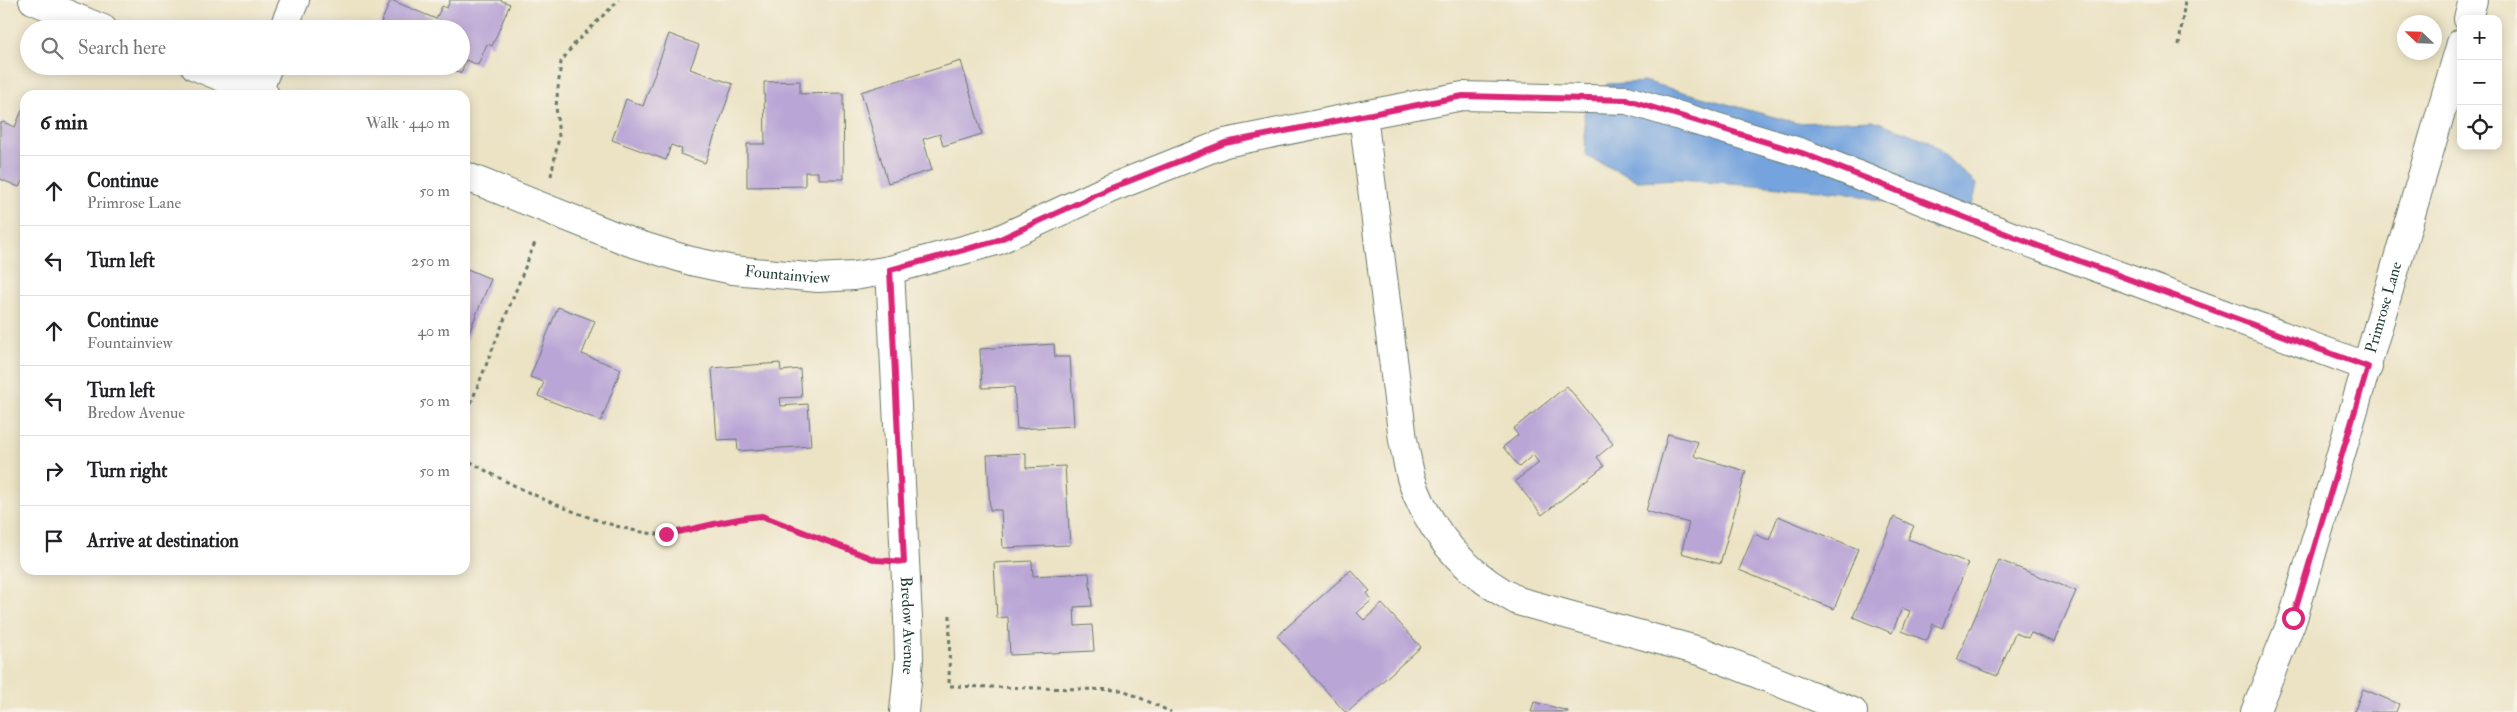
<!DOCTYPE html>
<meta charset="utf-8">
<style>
:root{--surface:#fff;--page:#f6f6f6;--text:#202124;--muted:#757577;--line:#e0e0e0}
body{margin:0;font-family:"IM FELL Double Pica",serif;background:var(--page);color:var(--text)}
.controls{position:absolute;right:15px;top:15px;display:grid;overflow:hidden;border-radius:10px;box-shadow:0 2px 12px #0003}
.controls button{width:45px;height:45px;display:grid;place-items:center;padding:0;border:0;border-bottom:1px solid var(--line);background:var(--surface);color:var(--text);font:25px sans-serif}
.compass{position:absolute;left:2397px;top:15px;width:45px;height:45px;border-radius:50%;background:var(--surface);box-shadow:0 2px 12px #0003;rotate:293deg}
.stop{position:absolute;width:15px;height:15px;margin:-11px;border:4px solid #db2777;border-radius:50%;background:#fff}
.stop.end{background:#db2777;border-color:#fff;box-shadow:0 1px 5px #0008}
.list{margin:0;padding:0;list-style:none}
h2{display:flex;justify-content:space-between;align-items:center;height:65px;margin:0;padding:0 20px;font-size:21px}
h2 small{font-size:16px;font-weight:400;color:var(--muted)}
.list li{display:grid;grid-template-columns:32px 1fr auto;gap:15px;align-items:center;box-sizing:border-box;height:70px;padding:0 20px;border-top:1px solid var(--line)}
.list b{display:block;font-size:19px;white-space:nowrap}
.list p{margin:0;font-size:16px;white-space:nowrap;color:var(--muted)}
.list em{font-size:16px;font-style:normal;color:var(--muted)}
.icon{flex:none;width:28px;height:28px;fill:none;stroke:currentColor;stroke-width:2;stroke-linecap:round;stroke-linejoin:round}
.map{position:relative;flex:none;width:2517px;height:712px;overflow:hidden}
.search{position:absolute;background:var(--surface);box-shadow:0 2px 12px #0003;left:20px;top:20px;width:450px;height:55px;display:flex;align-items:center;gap:12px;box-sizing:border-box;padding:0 18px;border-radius:28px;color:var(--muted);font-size:19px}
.panel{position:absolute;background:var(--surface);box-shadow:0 2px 12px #0003;left:20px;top:90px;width:450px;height:485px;border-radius:15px}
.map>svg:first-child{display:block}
</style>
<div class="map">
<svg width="2517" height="712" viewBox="0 0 2517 712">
<rect width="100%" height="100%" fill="#f7f3e8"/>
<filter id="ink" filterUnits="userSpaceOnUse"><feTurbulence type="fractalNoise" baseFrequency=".02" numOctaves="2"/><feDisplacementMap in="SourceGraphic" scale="10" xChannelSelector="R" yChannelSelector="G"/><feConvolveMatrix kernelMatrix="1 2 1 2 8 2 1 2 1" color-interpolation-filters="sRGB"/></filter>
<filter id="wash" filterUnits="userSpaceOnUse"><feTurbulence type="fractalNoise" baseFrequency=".0096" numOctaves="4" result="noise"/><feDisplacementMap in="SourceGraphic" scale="20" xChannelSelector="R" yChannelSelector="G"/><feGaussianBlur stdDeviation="1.12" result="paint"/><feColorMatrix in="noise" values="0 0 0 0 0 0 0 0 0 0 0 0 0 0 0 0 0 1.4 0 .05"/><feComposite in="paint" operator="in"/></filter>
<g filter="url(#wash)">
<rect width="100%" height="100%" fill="#ece3c5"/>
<path fill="#74a3dd" stroke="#4a7088" d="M1647 82 1796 123 1873 120 1929 141 1977 185 1971 210 1962 225 1933 229 1906 207 1845 192 1678 179 1638 181 1586 156 1584 113 1607 84Z"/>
<g id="blocks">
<path fill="#b9a5d6" d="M391 0 436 19 442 6 447 8 450 0H500L510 4 492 46 487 44 478 65 466 60 461 73 445 66H461V29H378Z
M669 34 699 45 690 69 733 84 705 163 680 154 682 149 671 145 666 160 612 140 626 99 643 106Z
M961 61 982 134 943 146 940 134 923 139 932 170 888 183 861 92Z
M800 81V94L843 93 844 179H818V172H805V186L747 187V144H765L764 82Z
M25 103V176L19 187 0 179V124L3 122 15 127Z
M465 268 491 279 465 342Z
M558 307 595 321 582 354 621 369 601 421 538 396 544 382 530 377Z
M1054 344 1055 357H1070L1074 426 1017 429 1014 387 982 388 980 349Z
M780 363 781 371 800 369 802 397 780 398 781 406 808 404 811 446 738 451 737 439 717 440 712 368Z
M1567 386 1613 444 1597 457 1604 466 1542 515 1515 481 1539 463 1533 455 1519 467 1503 447 1518 435 1513 429Z
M1668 434 1698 442 1694 456 1746 471 1720 564 1681 553 1689 523 1646 511Z
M1026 453V468L1065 466 1070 545 1003 548 1001 510H990L987 455Z
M1778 516 1858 549 1834 609 1739 570 1754 534 1769 540Z
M1894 517 1914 526 1908 539 1968 563 1942 628 1933 624 1927 641 1902 631 1910 611 1902 608 1892 633 1853 617Z
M1999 560 2076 591 2054 642 2031 633 2028 638 2015 633 1997 676 1957 660Z
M1032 561 1033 576 1089 573 1092 606 1074 607 1075 626 1092 625 1094 651 1010 655 1008 617 997 618 994 563Z
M1351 570 1370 591 1367 593 1372 600 1357 613 1364 620 1382 604 1421 647 1348 712H1345L1277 636Z
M2363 689 2399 704 2396 712H2354Z
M1534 702 1568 711V712H1531Z"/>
</g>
</g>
<g filter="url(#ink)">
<use href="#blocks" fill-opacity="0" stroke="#677767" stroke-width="1"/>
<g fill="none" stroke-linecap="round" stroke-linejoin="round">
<defs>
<g id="minor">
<path d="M33 0 103 29"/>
<path d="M2468 19 2473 0"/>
<path d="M283 29 295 0"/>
<path d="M195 66 265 95"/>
<path d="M258 92 268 66"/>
<path d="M1363 115 1463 96 1627 100 1802 153 2014 237 2368 367"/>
<path id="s1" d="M465 176 630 242 691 261 733 270 818 278 854 276 890 270 996 241 1109 189 1225 143 1363 115 1403 440C1406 453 1408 468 1412 481 1431 536 1468 575 1518 601L1703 652 1853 712"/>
<path id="s2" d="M890 270 908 619 909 659 904 712"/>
<path id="s3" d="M2255 712 2293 618 2461 43"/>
</g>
</defs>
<use href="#minor" stroke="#677767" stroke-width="30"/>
<path stroke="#677767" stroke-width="3" stroke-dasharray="4 4" stroke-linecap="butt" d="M2179 45 2185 0
M551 176 559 137 556 106 561 62 575 43 619 0
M465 418 536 240
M465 456 466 459C508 486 617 536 665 534 698 533 729 518 762 517L872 559
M950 615 949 686 1123 690 1171 712"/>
<use href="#minor" stroke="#fff" stroke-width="28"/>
</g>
</g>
<g fill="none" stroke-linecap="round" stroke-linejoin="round" filter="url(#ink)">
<path stroke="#db2777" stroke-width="6" d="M666 534C697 529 731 518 762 516L876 560 904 562 890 270 996 241 1109 189 1225 143 1463 96 1628 100 1802 153 2014 237 2368 367 2293 618"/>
</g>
<g text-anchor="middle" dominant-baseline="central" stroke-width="4" stroke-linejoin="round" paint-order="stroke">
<g font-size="16" fill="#1f3d34" stroke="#f7f3e8">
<text stroke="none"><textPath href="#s1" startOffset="339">Fountainview</textPath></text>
<text stroke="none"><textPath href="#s3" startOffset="425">Primrose Lane</textPath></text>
<text stroke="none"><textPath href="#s2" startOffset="356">Bredow Avenue</textPath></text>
</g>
</g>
</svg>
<div class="controls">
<button>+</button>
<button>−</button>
<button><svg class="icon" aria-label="locate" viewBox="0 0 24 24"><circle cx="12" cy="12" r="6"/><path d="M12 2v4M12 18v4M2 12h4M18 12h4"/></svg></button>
</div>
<svg class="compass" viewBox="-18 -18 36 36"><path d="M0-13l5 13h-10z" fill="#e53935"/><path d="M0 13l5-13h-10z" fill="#757577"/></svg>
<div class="stop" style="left:2293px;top:618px"></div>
<div class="stop end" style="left:666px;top:534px"></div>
<div class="search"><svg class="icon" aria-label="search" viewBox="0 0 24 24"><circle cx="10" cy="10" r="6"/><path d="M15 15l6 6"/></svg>Search here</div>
<section class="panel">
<h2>6 min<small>Walk · 440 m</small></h2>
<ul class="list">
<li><svg class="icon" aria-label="ahead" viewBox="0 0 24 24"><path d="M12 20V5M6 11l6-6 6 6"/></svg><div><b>Continue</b><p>Primrose Lane</p></div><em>50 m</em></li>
<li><svg class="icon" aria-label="left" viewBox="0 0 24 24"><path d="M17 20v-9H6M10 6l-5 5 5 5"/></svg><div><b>Turn left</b></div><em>250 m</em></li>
<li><svg class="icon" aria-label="ahead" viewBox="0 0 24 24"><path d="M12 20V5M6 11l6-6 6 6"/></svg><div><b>Continue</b><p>Fountainview</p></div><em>40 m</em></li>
<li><svg class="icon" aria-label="left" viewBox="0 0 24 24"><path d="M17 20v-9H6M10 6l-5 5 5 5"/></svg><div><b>Turn left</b><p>Bredow Avenue</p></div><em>50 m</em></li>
<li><svg class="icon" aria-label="right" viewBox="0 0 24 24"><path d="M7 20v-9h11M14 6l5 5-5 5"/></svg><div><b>Turn right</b></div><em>50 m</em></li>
<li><svg class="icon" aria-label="arrive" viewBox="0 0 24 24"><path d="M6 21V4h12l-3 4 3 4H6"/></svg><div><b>Arrive at destination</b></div></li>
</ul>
</section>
</div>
